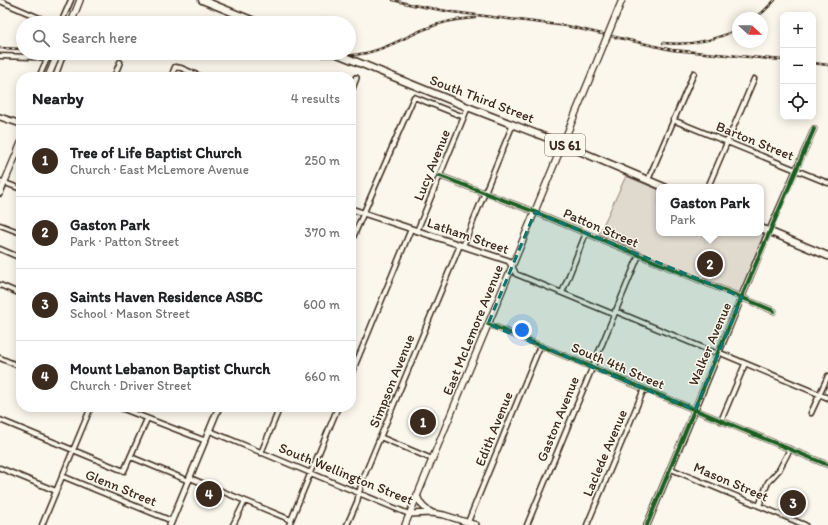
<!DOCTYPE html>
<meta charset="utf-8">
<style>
:root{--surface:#fff;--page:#f6f6f6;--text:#202124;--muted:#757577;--line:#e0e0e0;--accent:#3b2a1e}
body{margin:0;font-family:Itim,sans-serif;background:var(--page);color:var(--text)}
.controls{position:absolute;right:12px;top:12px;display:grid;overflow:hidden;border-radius:8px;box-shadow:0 2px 10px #0003}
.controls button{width:36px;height:36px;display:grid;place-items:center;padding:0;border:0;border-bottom:1px solid var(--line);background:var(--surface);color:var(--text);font:20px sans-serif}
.compass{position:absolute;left:732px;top:12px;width:36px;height:36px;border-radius:50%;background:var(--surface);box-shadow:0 2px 10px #0003;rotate:111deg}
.you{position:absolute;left:522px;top:330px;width:14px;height:14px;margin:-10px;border:3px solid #fff;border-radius:50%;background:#1a73e8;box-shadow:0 0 0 6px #1a73e833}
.badge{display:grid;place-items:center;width:26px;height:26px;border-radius:50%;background:var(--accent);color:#fff;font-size:13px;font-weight:700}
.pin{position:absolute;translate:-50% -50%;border:2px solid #fff;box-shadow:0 1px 4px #0006}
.popup{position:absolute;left:656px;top:184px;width:108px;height:52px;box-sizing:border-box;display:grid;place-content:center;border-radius:8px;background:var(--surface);filter:drop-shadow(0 1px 3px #0005);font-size:13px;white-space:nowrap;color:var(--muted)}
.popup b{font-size:15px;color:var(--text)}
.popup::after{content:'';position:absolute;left:50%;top:100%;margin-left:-8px;border:8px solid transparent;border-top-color:var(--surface)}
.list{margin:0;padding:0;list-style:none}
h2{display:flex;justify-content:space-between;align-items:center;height:52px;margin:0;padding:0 16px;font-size:17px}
h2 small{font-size:13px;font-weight:400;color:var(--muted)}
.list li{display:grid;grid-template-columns:26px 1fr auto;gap:12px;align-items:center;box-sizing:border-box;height:72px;padding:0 16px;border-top:1px solid var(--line)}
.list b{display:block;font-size:15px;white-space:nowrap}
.list p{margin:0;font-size:13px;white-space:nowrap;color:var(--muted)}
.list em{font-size:13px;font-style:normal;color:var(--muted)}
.icon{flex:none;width:22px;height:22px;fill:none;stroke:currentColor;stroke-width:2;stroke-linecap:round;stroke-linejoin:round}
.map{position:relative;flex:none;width:828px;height:525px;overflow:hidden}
.search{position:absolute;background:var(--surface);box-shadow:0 2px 10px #0003;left:16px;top:16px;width:340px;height:44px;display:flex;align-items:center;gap:10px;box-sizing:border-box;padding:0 14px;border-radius:22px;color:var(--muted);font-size:15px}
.panel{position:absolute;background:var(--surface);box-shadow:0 2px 10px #0003;left:16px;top:72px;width:340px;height:340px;border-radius:16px}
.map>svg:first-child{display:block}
</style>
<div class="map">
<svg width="828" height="525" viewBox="0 0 828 525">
<rect width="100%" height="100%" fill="#fbf7ec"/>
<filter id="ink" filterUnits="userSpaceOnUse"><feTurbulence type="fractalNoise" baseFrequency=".025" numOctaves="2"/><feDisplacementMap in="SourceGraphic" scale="8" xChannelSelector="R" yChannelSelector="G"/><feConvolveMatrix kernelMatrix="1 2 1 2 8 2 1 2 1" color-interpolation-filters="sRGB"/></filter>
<g filter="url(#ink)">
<path fill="#dfd9ce" stroke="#8d8276" d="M626 176 659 190V233H761L765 234 739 294 599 234Z"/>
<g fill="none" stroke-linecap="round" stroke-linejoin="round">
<defs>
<path id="minor" d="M0 1 51 23
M61 23 71 0
M0 56 62 58 55 77
M39 77 48 57
M114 77 120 62
M171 77 175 67 181 68 202 77
M673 120 828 183
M440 176 535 212 774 311
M648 180 694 73
M0 181 21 189
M708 187 754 79
M0 225 21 233
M417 231 468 107
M769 231 814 129
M351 242 414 97 464 117
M463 246 513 124
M0 249 21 258
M512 266 516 274 613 314
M0 285 21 294
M562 293 586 233
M615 311 718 354
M488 324 828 465
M718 352 828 398
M0 358 21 367
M351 375 411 229
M118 407 206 441
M811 413 828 376
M0 420 124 471 147 419
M721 421 745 364
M210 431 409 514
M380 437 432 459
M261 453 280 407
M131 457 189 481
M0 468 56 491
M671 469 805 525
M62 476 172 521
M190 478 291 520
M759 506 768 482 779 470 790 449
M468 522 540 346
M42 525 91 407
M233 525 245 501
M289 525 338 407
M347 525 357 502 362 481 460 245
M527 525 639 255
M587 525 644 389"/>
<path id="tertiary" d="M351 91 356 78
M0 117 21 124
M351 209 509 261 512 266
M417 495C419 502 424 509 431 512
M409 514 432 513 444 515 476 525
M170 525 219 407
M647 525 769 231"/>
<path id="secondary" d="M71 23 80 0
M0 193 21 143
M405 525 595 66"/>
<path id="primary" d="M202 0 259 23
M465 106 563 144 664 187
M761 228 828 256"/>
</defs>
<use href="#minor" stroke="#3b2a1e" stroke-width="7"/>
<use href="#tertiary" stroke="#3b2a1e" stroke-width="8"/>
<use href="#secondary" stroke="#3b2a1e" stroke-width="8"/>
<use href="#primary" stroke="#3b2a1e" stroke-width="9"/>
<use href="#minor" stroke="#fbf7ec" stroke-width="4"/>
<use href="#tertiary" stroke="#fbf7ec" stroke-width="5"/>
<use href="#secondary" stroke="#fbf7ec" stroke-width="5.5"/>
<use href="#primary" stroke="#fbf7ec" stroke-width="6"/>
<defs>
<path id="rail" d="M393 0 413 5 452 12 567 26 672 50 783 60
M755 18 763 12 775 0
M663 43C690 46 714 41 738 29
M0 48 23 49
M149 53 260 56
M253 53C290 53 329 61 366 53 387 49 405 37 425 29 441 22 457 19 475 18
M813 63 828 65"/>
</defs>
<use href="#rail" stroke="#3b2a1e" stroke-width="2.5"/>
<use href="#rail" stroke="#fbf7ec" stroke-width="1" stroke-dasharray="3" stroke-linecap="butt"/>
<defs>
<path id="secondary-bridge" d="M595 66 622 0
M48 77 58 53"/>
<path id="primary-bridge" d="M335 53 465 106"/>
</defs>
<use href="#secondary-bridge" stroke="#3b2a1e" stroke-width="8" stroke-linecap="butt"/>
<use href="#primary-bridge" stroke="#3b2a1e" stroke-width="9" stroke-linecap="butt"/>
<use href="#secondary-bridge" stroke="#fbf7ec" stroke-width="5.5"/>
<use href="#primary-bridge" stroke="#fbf7ec" stroke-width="6"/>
<defs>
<path id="cycleway" d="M440 176 535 212 774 311
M488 324 828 465
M647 525 718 352 814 129"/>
</defs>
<use href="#cycleway" stroke="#fbf7ec" stroke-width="6"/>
<use href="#cycleway" stroke="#1b5e20" stroke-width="4"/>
</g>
</g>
<path fill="#0f766e" fill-opacity="0.2" stroke="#0f766e" stroke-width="3" stroke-dasharray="8 5" stroke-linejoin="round" d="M535 212 742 297 695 410 488 324Z"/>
<g text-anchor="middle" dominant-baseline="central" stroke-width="3" stroke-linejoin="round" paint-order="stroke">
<rect fill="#fbf7ec" stroke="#75685c" stroke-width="1" x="545" y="134" width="40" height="22" rx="3"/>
<g font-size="13" font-weight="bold" fill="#3b2a1e">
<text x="565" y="145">US 61</text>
</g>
<g font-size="14" fill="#3b2a1e" stroke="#fbf7ec">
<text transform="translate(482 99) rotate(21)">South Third Street</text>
<text transform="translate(755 141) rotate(22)">Barton Street</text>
<text transform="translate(432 165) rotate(-68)">Lucy Avenue</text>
<text transform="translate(601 228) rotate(23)">Patton Street</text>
<text transform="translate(468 236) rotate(19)">Latham Street</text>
<text transform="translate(473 330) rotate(-68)">East McLemore Avenue</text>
<text transform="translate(710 344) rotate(-67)">Walker Avenue</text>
<text transform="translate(618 366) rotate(23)">South 4th Street</text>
<text transform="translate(392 381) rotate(-68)">Simpson Avenue</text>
<text transform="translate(558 419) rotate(-68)">Gaston Avenue</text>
<text transform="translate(494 429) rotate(-68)">Edith Avenue</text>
<text transform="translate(605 453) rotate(-67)">Laclede Avenue</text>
<text transform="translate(346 474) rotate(22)">South Wellington Street</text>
<text transform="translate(731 482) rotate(23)">Mason Street</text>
<text transform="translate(121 488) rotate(22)">Glenn Street</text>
</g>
</g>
</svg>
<div class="controls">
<button>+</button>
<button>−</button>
<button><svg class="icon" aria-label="locate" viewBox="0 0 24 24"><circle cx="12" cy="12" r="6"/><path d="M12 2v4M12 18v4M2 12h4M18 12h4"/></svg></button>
</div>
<svg class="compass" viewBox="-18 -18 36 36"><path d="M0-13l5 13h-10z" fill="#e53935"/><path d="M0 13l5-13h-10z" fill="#757577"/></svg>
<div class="you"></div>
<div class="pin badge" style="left:423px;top:422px">1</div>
<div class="pin badge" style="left:710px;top:264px">2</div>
<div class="popup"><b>Gaston Park</b>Park</div>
<div class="pin badge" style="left:793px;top:503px">3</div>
<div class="pin badge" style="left:209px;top:494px">4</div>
<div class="search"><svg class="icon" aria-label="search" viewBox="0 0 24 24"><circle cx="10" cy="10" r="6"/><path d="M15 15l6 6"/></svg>Search here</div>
<section class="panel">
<h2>Nearby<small>4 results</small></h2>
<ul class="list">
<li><span class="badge">1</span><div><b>Tree of Life Baptist Church</b><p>Church · East McLemore Avenue</p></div><em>250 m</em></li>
<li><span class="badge">2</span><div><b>Gaston Park</b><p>Park · Patton Street</p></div><em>370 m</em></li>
<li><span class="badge">3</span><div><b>Saints Haven Residence ASBC</b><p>School · Mason Street</p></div><em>600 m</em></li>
<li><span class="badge">4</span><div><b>Mount Lebanon Baptist Church</b><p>Church · Driver Street</p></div><em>660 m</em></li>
</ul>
</section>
</div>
